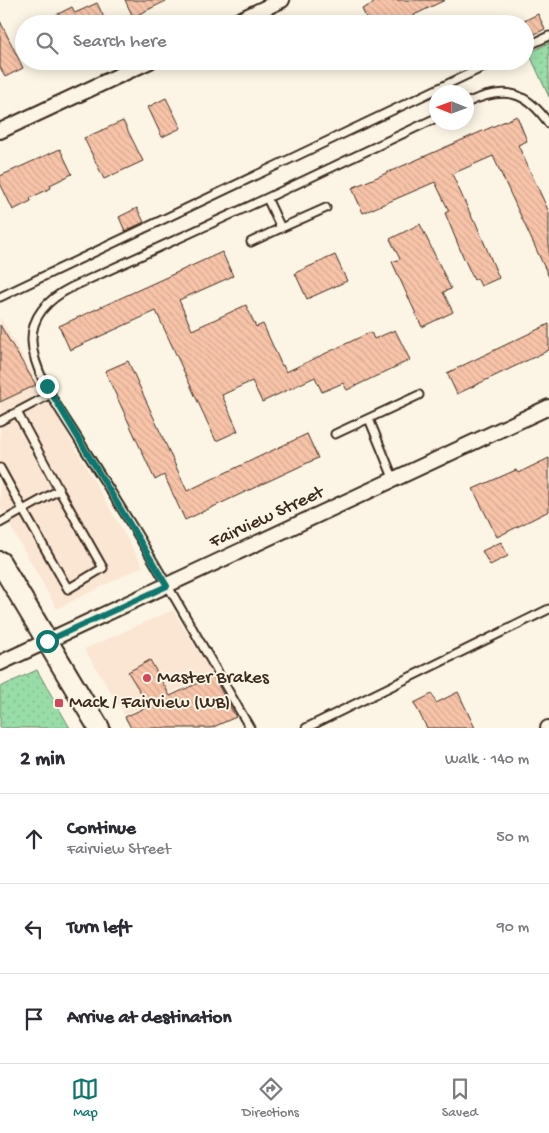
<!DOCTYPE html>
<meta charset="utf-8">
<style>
:root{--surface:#fff;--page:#f7f7f7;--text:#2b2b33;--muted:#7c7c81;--line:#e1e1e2;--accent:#0f766e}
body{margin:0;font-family:"Gochi Hand",sans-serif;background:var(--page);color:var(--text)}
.compass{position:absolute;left:429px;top:85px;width:45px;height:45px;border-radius:50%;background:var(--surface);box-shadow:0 2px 12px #0003;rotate:271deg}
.stop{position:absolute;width:15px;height:15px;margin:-11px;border:4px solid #0f766e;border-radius:50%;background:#fff}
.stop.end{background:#0f766e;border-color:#fff;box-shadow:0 1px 5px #0008}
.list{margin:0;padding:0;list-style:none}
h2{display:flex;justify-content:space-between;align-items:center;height:65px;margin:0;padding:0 20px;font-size:21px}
h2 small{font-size:16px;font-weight:400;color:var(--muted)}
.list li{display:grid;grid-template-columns:32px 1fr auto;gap:15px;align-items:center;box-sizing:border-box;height:90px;padding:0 20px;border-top:1px solid var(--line)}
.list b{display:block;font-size:19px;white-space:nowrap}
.list p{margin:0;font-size:16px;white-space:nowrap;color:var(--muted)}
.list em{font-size:16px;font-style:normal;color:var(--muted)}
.icon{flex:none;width:28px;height:28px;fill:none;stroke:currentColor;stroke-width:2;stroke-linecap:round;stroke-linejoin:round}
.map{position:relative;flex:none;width:549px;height:728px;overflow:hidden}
.search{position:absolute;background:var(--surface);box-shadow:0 2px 12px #0003;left:15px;right:15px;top:15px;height:55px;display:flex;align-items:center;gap:12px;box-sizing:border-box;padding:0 18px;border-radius:28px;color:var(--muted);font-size:19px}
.sheet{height:335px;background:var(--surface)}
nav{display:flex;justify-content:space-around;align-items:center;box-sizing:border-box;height:70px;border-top:1px solid var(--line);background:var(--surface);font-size:14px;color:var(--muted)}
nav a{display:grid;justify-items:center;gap:2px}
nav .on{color:var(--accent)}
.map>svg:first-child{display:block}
</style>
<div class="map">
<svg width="549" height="728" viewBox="0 0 549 728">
<defs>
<pattern id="grass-dots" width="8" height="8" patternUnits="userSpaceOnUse" patternTransform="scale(1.25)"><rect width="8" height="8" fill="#98dca8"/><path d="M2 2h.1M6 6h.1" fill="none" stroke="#84bd90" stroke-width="1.8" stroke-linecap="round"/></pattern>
<pattern id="building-back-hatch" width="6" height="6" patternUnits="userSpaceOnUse" patternTransform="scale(1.25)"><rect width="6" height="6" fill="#f8c4a9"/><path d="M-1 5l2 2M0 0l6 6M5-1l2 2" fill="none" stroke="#d6a991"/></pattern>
</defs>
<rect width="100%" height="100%" fill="#fcf5e5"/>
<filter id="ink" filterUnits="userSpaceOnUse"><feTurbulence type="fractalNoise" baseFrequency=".02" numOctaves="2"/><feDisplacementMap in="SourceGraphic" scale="10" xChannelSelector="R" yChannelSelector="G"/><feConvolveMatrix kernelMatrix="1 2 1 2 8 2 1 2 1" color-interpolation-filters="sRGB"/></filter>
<g filter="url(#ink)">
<path fill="#fbe6d3" d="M0 317 143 566 57 609 0 508Z
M173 610 212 673 125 715 84 649Z"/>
<path fill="url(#grass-dots)" stroke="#6a8363" d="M549 43V97L529 53Z
M37 670 70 728H0V687Z"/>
<path fill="url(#building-back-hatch)" stroke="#3b2a1e" d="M125 0H168L133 17Z
M380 0H445L414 15 418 24H369L362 9Z
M97 3 107 24H38L72 7 75 13Z
M538 14 545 29 531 36 524 21Z
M0 21 23 68 5 77 0 67Z
M166 98 181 128 162 137 148 107Z
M517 116 527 141 518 145 549 212V277L493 156 452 174 474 222 475 221 499 278 481 286 477 278 474 280 462 254 445 213 449 211 435 182 363 213 352 188Z
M123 121 143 161 104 179 84 138Z
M60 149 72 174 50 185 51 188 30 198 31 201 13 210 0 183V176Z
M137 208 144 222 125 231 119 217Z
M420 224 451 289 443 292 453 312 422 327 392 262 400 259 390 239Z
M222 252 233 276 179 300 192 330 246 305 256 327 263 324 282 366 283 365 286 372 371 332 374 339 395 330 410 360 347 390 343 383 322 392 315 377 262 402 252 381 222 395 238 431 216 441 156 311 70 350 59 326Z
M335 255 347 281 307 299 295 273Z
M549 324V350L457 394 447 373Z
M0 325 36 385 0 402Z
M128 361 187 491 307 434 318 458 185 520 164 475 155 480 105 371Z
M549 458V511L497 537 473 489 516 470 518 473Z
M501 542 508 556 490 565 482 551Z
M150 660 170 696 213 676 236 717 211 728H131L125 717 149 706 128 672Z
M458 692 475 728H427L414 703 432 694 436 703Z"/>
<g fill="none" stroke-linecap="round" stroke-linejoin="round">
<defs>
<path id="lane" d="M525 47 549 36
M466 103C504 86 526 90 549 124
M281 228 326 208
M251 242 281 228 267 198
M0 297 496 61
M17 412 59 490 23 510 68 589 103 568 59 490
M369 419 394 480
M0 421 51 394
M335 434 419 395
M0 468 23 510 0 523
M250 728C212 663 175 597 136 532 117 502 99 472 80 442 63 414 33 375 32 341 31 314 50 298 72 287L267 198 436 118
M306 728 549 609"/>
<path id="street" d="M231 24 282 0
M0 131 150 61
M0 663 549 407
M548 728H549"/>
<path id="secondary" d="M0 562 99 728"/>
</defs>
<use href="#lane" stroke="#3b2a1e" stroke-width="11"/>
<use href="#street" stroke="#3b2a1e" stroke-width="18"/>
<use href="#secondary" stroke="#3b2a1e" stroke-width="24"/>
<use href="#lane" stroke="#fcf5e5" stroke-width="7"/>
<use href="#street" stroke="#fcf5e5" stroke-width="14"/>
<use href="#secondary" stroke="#fcf5e5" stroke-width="20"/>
</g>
</g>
<g fill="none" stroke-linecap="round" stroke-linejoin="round" filter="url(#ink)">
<path stroke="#0f766e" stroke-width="6" d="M47 641 167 586 47 386"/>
</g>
<g fill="#d1495b" stroke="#fcf5e5" stroke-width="2">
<circle cx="147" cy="678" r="5"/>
<rect x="54" y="698" width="10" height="10" rx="2.5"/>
</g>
<g text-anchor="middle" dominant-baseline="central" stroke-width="4" stroke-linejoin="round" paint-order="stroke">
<g font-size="19" fill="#3b2a1e" stroke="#fcf5e5">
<text transform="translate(267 518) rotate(-25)">Fairview Street</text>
</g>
<g font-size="19" fill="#3b2a1e" stroke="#fcf5e5" text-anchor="start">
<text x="157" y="678">Master Brakes</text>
<text x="69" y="703">Mack / Fairview (WB)</text>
</g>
</g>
</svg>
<svg class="compass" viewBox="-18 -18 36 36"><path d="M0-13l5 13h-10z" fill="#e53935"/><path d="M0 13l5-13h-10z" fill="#7c7c81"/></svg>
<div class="stop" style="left:47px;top:641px"></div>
<div class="stop end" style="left:47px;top:386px"></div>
<div class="search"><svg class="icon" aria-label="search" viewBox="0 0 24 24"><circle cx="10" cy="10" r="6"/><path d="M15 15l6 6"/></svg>Search here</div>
</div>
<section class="sheet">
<h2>2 min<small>Walk · 140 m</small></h2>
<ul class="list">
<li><svg class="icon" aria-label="ahead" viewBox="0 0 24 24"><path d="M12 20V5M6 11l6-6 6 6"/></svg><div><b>Continue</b><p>Fairview Street</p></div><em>50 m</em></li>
<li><svg class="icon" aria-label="left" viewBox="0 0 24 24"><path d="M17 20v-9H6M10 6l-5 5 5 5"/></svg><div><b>Turn left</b></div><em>90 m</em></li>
<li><svg class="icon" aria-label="arrive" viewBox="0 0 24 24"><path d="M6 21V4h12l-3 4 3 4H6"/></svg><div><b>Arrive at destination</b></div></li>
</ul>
</section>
<nav>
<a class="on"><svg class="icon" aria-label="map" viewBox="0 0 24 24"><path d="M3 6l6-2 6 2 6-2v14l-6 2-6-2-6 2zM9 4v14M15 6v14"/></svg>Map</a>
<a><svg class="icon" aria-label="directions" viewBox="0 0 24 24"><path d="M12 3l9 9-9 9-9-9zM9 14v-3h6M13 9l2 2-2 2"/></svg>Directions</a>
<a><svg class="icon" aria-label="saved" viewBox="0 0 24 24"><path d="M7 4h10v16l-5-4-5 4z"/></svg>Saved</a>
</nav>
